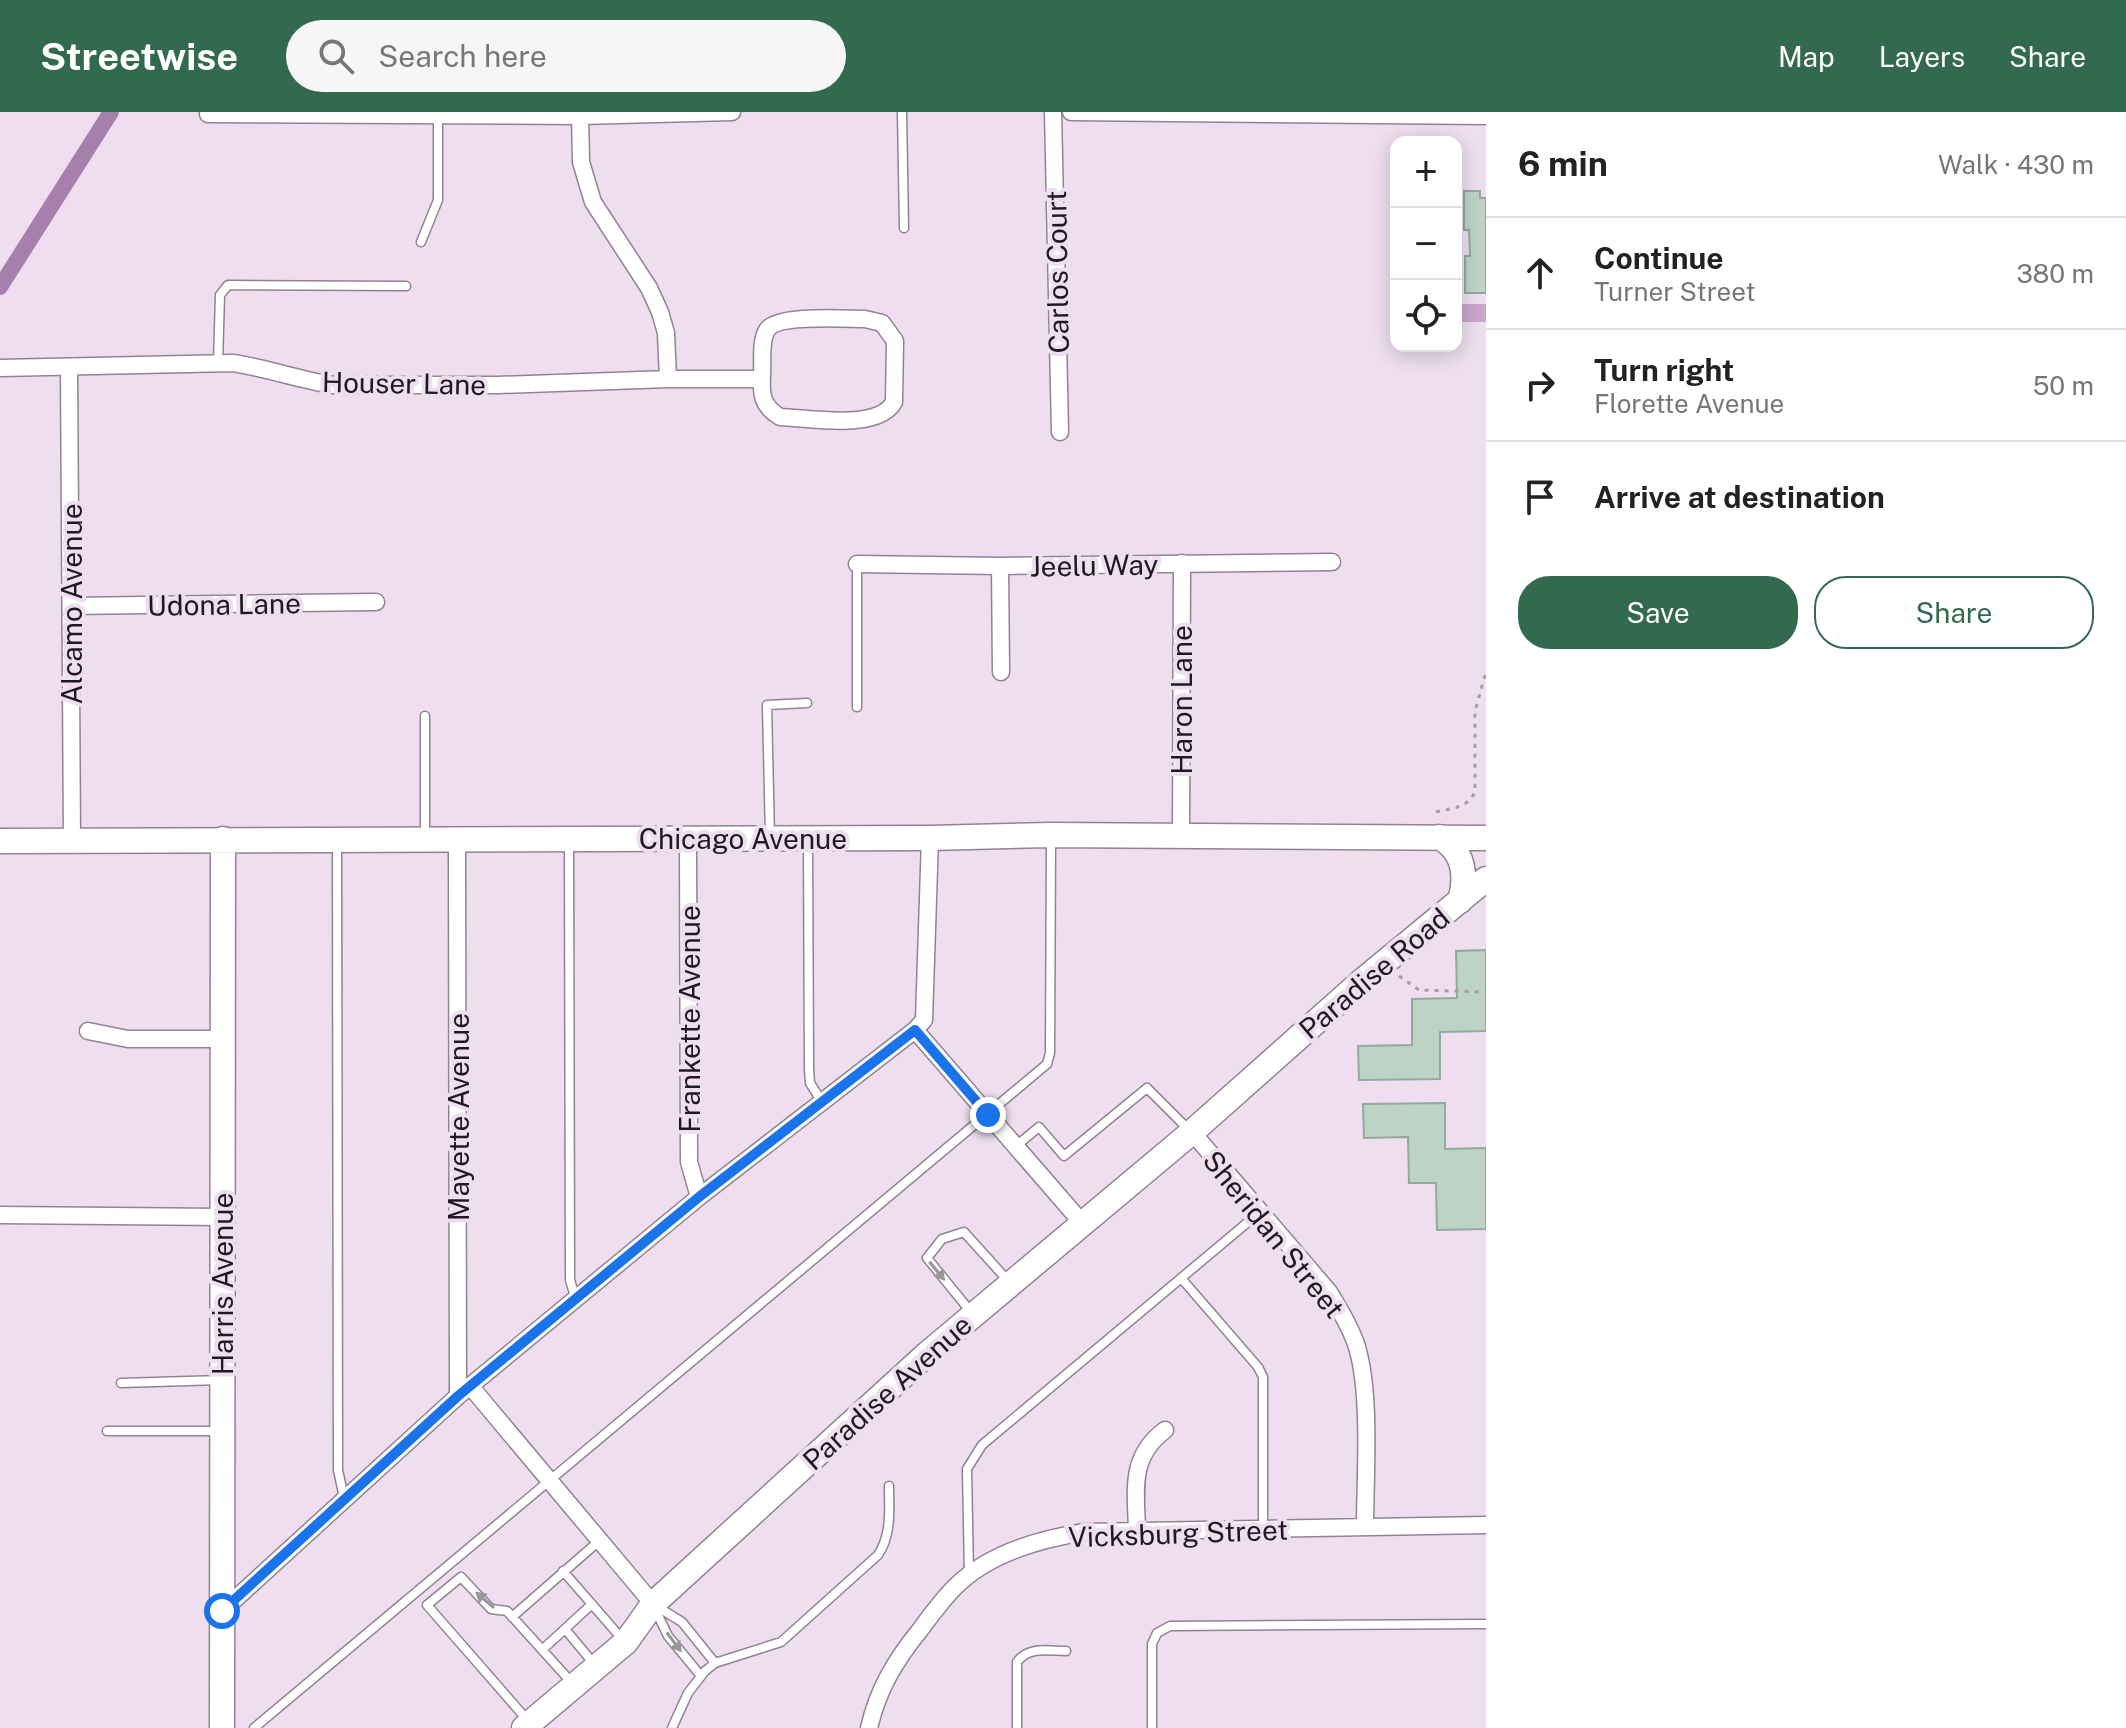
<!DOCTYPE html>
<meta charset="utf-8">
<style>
:root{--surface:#fff;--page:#f6f6f6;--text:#222;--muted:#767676;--line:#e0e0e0;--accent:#33694f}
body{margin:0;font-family:"Public Sans",sans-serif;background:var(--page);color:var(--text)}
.controls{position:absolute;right:24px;top:24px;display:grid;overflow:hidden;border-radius:16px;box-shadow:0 4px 20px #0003}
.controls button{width:72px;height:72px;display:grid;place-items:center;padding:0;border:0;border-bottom:2px solid var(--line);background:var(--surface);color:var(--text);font:40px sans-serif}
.stop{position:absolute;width:24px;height:24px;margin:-18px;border:6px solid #1a73e8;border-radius:50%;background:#fff}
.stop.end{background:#1a73e8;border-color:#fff;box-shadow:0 2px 8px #0008}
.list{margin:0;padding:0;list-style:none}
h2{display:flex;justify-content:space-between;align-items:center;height:104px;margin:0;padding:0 32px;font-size:34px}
h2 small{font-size:26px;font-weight:400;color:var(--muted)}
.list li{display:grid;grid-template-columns:52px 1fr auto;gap:24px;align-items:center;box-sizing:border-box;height:112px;padding:0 32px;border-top:2px solid var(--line)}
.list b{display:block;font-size:30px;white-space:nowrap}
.list p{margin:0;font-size:26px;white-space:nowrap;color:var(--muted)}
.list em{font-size:26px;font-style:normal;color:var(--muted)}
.actions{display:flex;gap:16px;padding:24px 32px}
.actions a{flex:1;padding:18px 0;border:2px solid var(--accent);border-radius:32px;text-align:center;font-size:28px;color:var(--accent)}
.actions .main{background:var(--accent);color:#fff}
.icon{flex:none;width:44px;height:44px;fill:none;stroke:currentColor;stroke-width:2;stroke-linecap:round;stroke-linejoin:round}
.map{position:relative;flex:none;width:1486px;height:1616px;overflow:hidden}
header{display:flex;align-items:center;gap:48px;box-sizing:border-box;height:112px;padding:0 40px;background:var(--accent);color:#fff}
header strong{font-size:38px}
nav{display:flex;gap:44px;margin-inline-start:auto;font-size:28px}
.search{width:560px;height:72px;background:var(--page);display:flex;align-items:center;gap:20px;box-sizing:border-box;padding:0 28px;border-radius:44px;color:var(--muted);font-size:30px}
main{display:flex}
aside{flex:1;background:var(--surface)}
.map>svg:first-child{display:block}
</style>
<header>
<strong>Streetwise</strong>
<div class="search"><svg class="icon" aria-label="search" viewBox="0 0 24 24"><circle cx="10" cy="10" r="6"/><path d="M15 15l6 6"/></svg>Search here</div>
<nav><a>Map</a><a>Layers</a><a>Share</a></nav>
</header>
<main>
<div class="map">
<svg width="1486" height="1616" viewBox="0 0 1486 1616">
<rect width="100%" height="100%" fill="#eedef0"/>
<path fill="#c9a7cd" d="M1462 192H1486V210H1462Z"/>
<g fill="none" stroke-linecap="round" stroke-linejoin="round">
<path stroke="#a77fac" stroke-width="16" d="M0 175 111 0"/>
</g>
<path fill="#bcd3c6" stroke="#93a99d" stroke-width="2" d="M1464 79H1480V86H1486V181H1465V144H1470L1469 118H1464Z
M1486 838V919L1440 920V967L1359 968 1358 934 1412 933V887L1457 886 1456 839Z
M1445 991V1037L1486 1036V1117L1437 1118 1436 1071H1409L1408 1025 1364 1026 1363 992Z"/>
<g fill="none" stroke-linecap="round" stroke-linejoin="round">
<defs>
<path id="lane" d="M902 0 904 116
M421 130 438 88V3
M218 251 220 183 228 173 406 174
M857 452V595
M425 723V604
M770 726 767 593 807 591
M808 730 809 957 810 971 822 990
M337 731 338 1358 344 1386
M569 731 570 1168 576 1188
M1016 1034 1039 1015 1064 1044 1147 976 1188 1017
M1181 1166 1258 1255 1263 1265V1416
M971 1200 927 1146 942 1127 964 1120 1010 1171
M121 1271 221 1268
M107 1319H221
M563 1459 623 1528
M969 1463 967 1357 982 1333 1260 1100
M656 1494 682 1510 715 1551
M655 1497 668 1524 701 1564
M512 1505 599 1429
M565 1517 595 1553
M542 1538 592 1492
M529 1610 427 1493 461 1465 491 1497 507 1499 573 1572
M254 1616 1047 952 1050 941 1051 728
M672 1616 688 1581 705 1559 715 1551 781 1530 878 1443C892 1422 889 1398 889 1374
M1017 1616V1550C1029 1534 1048 1539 1066 1539
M1152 1616V1532L1157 1521 1170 1514 1486 1512"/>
<path id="street" d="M580 0 581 50 593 90 649 176 660 200 666 221 668 267
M1053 0 1060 320
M1071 0 1486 4
M208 2 580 4 732 0
M865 207 882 211 895 229 894 290C878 319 811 306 780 305 762 294 761 283 762 263 763 250 760 229 767 218 777 202 846 207 865 207Z
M0 256 233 251C267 256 299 268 333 273H498L668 267H762
M69 256 72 728
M857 452 1000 454 1332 450
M1000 454 1001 560
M71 494 376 490
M1181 724 1182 451
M457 726 458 1284
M688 727 689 1050 699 1085
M915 918 1083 1112
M88 919 128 927H223
M1192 1020 1329 1180C1339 1196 1348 1211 1355 1229 1372 1276 1365 1363 1365 1415
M0 1103 223 1105
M471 1275 653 1492
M1137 1419C1136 1378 1129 1345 1165 1318
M222 1499 458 1284 699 1085 915 918 924 908 930 726
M869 1616C878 1577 895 1549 920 1518 931 1503 942 1488 955 1475 989 1441 1039 1427 1085 1420L1486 1413"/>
<path id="secondary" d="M1439 725C1464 738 1467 764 1460 789
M0 729 930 726 1051 723 1486 726
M222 1616 223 727
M524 1616 626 1530 653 1492 927 1242 1192 1020 1362 869 1486 767"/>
</defs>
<use href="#lane" stroke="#928393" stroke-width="11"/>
<use href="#street" stroke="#928393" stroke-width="19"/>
<use href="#secondary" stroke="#928393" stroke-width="27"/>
<path stroke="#a89ba9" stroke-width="3" stroke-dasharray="4 6" stroke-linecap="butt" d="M1436 700C1452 696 1469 696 1475 679V599L1486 560
M1399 864 1419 878 1486 880"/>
<use href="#lane" stroke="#fff" stroke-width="8"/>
<use href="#street" stroke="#fff" stroke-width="16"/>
<use href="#secondary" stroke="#fff" stroke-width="24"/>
</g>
<defs><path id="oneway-solid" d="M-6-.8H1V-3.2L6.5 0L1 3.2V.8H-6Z" transform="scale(2)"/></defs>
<g fill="#9a979a">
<use href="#oneway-solid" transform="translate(937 1159) rotate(51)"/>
<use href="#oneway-solid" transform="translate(485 1488) rotate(-139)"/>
<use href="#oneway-solid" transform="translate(674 1530) rotate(53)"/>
</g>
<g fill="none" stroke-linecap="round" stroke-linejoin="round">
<path stroke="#1a73e8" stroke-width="10" d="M222 1499 458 1284 699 1085 915 918 988 1003"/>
</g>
<g text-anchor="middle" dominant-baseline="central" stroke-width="8" stroke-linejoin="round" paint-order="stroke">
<g font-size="28" fill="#1e181f" stroke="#eedef0">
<text transform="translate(1057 160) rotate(-91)">Carlos Court</text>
<text transform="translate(404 271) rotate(1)">Houser Lane</text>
<text transform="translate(1094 453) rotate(-1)">Jeelu Way</text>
<text transform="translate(71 492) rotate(-90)">Alcamo Avenue</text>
<text transform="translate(224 492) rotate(-1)">Udona Lane</text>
<text transform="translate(1181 588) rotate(-90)">Haron Lane</text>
<text x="743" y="726">Chicago Avenue</text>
<text transform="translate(1374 861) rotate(-40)">Paradise Road</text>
<text transform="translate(689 907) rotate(-90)">Frankette Avenue</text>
<text transform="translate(458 1005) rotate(-90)">Mayette Avenue</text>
<text transform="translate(1274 1122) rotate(51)">Sheridan Street</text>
<text transform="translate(222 1172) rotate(-90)">Harris Avenue</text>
<text transform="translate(887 1280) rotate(-42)">Paradise Avenue</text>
<text transform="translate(1178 1421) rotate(-2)">Vicksburg Street</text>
</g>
</g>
</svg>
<div class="controls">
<button>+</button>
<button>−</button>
<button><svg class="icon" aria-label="locate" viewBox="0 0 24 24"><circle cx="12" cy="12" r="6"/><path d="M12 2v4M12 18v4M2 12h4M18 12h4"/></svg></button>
</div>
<div class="stop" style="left:222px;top:1499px"></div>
<div class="stop end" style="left:988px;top:1003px"></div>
</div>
<aside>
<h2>6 min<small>Walk · 430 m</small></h2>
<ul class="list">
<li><svg class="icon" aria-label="ahead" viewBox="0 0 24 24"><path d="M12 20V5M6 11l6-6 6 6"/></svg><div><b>Continue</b><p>Turner Street</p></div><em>380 m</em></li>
<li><svg class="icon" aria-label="right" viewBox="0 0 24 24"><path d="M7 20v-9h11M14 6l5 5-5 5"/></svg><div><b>Turn right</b><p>Florette Avenue</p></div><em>50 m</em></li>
<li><svg class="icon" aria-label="arrive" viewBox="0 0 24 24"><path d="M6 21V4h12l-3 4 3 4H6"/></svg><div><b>Arrive at destination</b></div></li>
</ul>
<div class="actions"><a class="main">Save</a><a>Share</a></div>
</aside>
</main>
